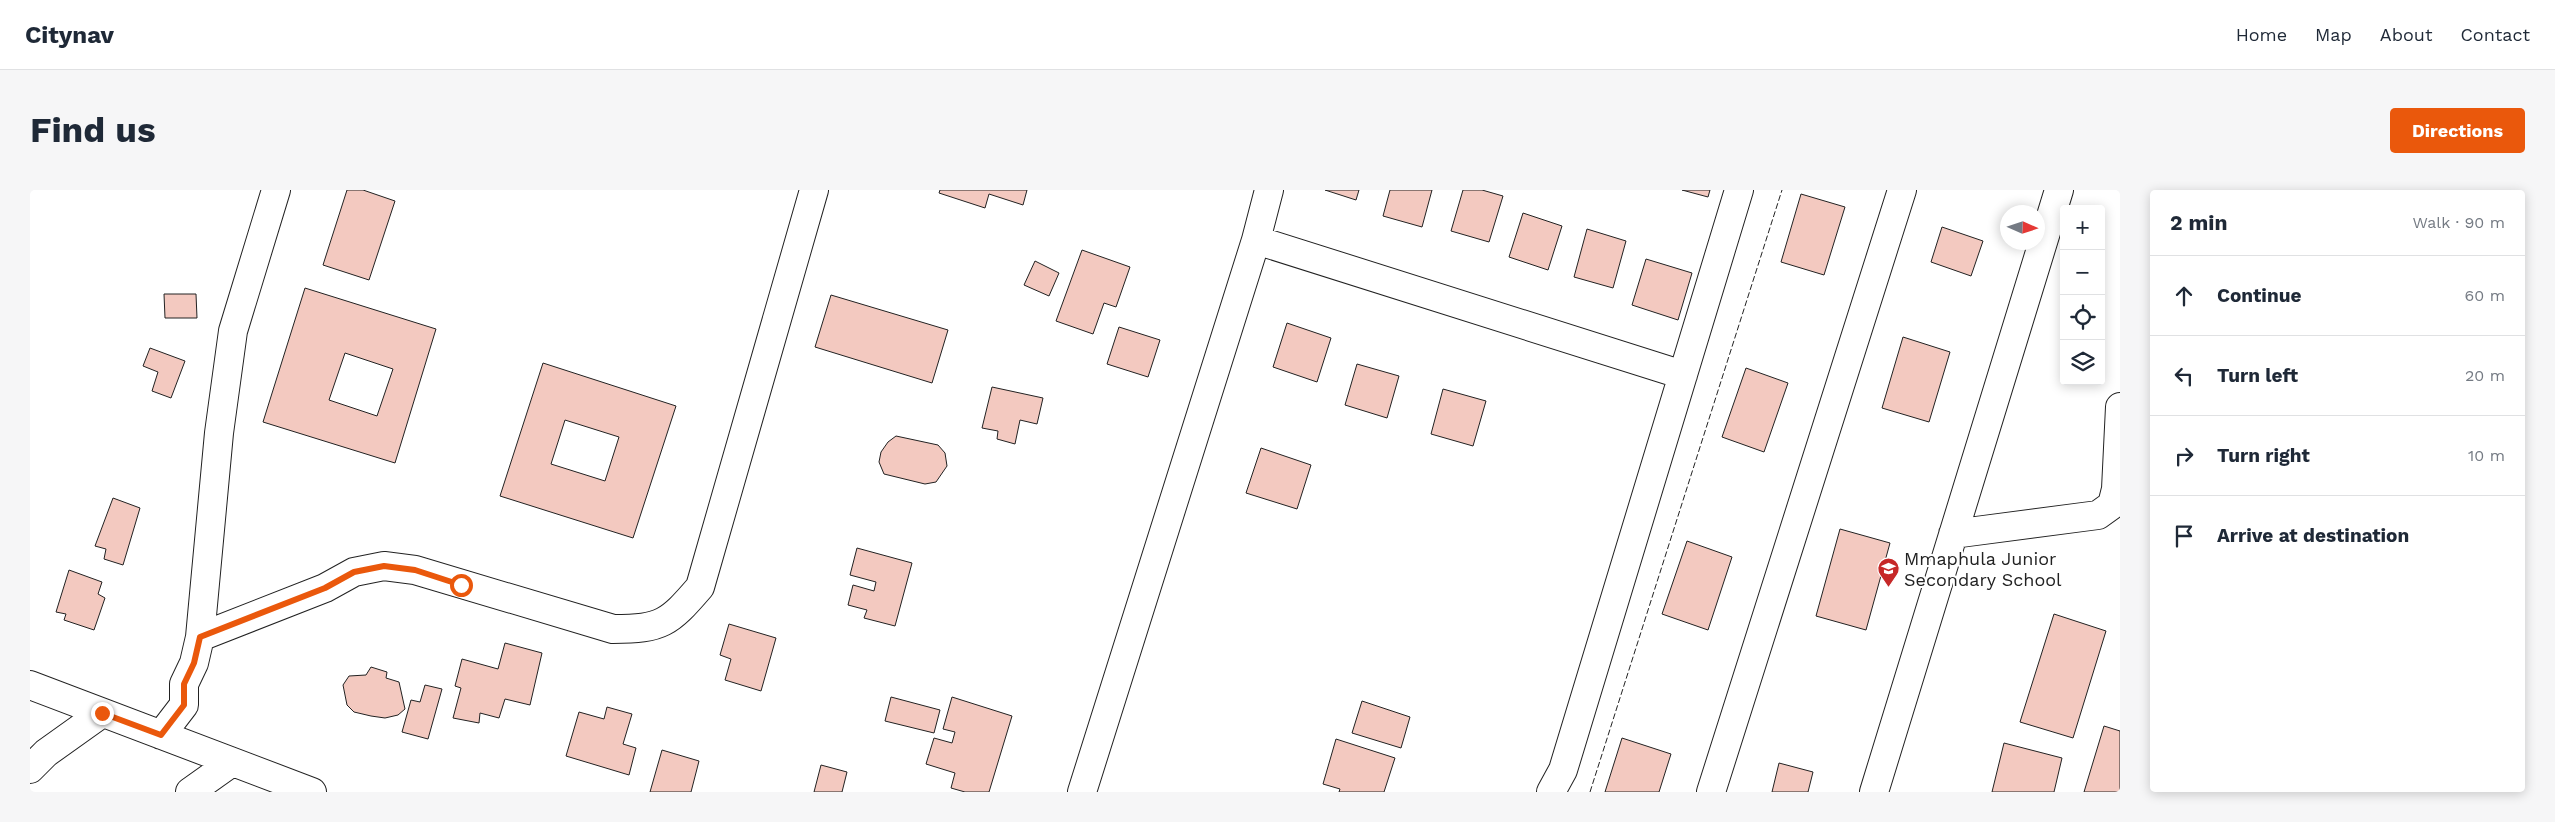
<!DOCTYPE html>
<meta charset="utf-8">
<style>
:root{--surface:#fff;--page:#f6f6f7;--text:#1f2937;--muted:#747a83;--line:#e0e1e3;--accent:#ea580c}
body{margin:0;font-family:"Work Sans",sans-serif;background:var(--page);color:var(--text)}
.controls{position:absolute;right:15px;top:15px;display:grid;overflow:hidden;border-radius:5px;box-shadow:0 2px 12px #0003}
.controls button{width:45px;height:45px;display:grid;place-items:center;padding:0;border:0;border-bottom:1px solid var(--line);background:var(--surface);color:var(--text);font:25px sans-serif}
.compass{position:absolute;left:1970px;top:15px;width:45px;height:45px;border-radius:50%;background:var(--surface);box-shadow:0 2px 12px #0003;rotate:93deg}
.stop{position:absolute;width:15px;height:15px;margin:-11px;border:4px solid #ea580c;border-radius:50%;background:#fff}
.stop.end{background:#ea580c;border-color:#fff;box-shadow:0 1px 5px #0008}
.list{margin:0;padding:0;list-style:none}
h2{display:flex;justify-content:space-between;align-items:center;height:65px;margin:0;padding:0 20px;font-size:21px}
h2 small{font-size:16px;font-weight:400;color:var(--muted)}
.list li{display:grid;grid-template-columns:32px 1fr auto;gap:15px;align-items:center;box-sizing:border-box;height:80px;padding:0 20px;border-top:1px solid var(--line)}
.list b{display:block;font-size:19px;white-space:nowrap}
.list em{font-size:16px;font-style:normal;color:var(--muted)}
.icon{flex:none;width:28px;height:28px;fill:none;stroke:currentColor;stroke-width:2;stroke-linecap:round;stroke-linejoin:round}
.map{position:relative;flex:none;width:2090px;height:602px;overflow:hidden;border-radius:5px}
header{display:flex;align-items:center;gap:30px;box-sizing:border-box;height:70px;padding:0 25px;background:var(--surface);border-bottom:1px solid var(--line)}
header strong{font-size:24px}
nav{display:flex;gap:28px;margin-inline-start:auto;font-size:18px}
.intro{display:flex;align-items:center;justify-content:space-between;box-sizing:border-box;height:120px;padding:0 30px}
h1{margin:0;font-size:35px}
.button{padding:12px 22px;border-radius:5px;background:var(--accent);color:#fff;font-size:18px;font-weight:700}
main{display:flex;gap:30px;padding:0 30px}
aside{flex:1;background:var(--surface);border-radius:5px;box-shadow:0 2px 12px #0003}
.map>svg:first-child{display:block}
</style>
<header>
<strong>Citynav</strong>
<nav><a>Home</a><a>Map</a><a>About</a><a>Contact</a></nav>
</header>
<div class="intro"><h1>Find us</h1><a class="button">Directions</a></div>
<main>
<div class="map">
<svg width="2090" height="602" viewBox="0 0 2090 602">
<rect width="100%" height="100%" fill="#fff"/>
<path fill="#f3c9c0" stroke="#222" fill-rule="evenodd" d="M317 0H333L365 11 339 90 293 75Z
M910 0H997L993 15 959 4 955 18 909 3Z
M1295 0H1329L1326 10Z
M1360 0H1402L1392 37 1353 26Z
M1433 0H1452L1473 6 1459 52 1421 41Z
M1652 0H1680L1678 7Z
M1771 4 1815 17 1794 85 1751 72Z
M1493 23 1532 36 1518 80 1479 67Z
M1912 37 1953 51 1941 86 1901 72Z
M1557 39 1596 51 1583 98 1544 87Z
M1052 60 1100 77 1086 117 1074 113 1063 144 1026 131Z
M1616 69 1662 83 1648 130 1602 115Z
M1005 71 1029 83 1019 106 994 95Z
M275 98 406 139 365 273 233 232ZM315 163 363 179 347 226 299 210Z
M134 104H166L167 128H135Z
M801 105 918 140 902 193 785 157Z
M1257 133 1301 148 1287 192 1243 177Z
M1089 137 1130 150 1118 187 1077 174Z
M1873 147 1920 162 1899 232 1852 218Z
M120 158 155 171 141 208 122 201 128 182 113 176Z
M513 173 646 216 603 348 470 306ZM535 230 589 247 575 291 521 274Z
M1327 174 1369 186 1357 228 1315 215Z
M1716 178 1758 193 1734 262 1692 247Z
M962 197 1013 208 1007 234 990 230 985 254 967 249 968 241 952 238Z
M1413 199 1456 211 1443 256 1401 244Z
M866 246 908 255 915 263 917 276 906 292 895 294 854 284 849 272 851 262 858 252Z
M1231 258 1281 275 1267 319 1216 303Z
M83 308 110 318 93 375 74 369 76 359 65 356Z
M1810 339 1860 353 1836 440 1786 426Z
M1657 351 1702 367 1678 440 1632 424Z
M827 358 882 373 865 436 834 428 837 420 818 415 823 395 844 401 846 392 820 385Z
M39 380 72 392 68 404 75 408 64 440 34 430 36 424 26 422Z
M2024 424 2076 441 2043 548 1990 532Z
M699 434 746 448 731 501 695 490 701 469 690 465Z
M475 453 512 463 500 515 475 509 469 528 450 523 449 533 423 528 431 498 425 496 432 469 468 479Z
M341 477 357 482 356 488 369 492 375 519 368 525 355 528 341 526 324 522 317 515 313 495 319 486 336 485Z
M395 495 412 499 398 549 372 542 381 510 390 512Z
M861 507 910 520 904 543 855 531Z
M922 507 982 526 959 602H935L921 598 925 583 896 574 904 548 922 553 925 542 913 539Z
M1332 511 1380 527 1371 558 1322 543Z
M577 517 602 524 593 554 606 558 599 585 536 566 549 522 574 529Z
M2074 536 2090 541V602H2054Z
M1592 548 1641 564 1629 602H1575Z
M1306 549 1365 568 1354 602H1309L1310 599 1293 594Z
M1974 553 2032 568 2024 602H1962Z
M632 560 669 571 661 602H620Z
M1749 573 1783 582 1778 602H1742Z
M791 575 817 582 812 602H784Z"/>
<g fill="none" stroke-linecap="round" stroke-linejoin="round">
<defs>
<path id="minor" d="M1226 50 1653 185
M1923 344 2068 325 2082 315 2086 299 2090 217
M170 447 295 398 324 382 354 376 385 380 583 439C632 439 639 433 670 397L784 0
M0 495 282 602
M131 545 154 515V494L164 473 170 447 189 243 203 141 246 0
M0 579 16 563 72 523
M160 602 202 572
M1052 602 1226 50 1239 0
M1521 602 1533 580 1709 0
M1681 602 1872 0
M1844 602 2029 0"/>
</defs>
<use href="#minor" stroke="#222" stroke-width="30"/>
<use href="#minor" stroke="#fff" stroke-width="28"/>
<path stroke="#222" stroke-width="1" stroke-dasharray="6 2.5" stroke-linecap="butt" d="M1560 602 1752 0"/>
</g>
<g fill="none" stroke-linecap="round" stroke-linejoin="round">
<path stroke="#ea580c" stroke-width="6" d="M72 523 131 545 154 515V494L164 473 170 447 295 398 324 382 354 376 385 380 431 395"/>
</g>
<defs>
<symbol id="school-pin" viewBox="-11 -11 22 30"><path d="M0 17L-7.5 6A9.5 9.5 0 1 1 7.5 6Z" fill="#c62828" stroke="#fff"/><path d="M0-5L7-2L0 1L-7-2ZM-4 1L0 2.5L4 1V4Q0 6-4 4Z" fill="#fff"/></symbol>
</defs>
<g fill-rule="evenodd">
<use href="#school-pin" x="1846" y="366" width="25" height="34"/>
</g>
<g text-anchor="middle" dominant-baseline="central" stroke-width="4" stroke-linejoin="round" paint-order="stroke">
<g font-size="18" fill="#222" stroke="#fff" text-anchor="start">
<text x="1874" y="368">Mmaphula Junior<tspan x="1874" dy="21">Secondary School</tspan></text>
</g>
</g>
</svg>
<div class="controls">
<button>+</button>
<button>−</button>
<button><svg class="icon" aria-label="locate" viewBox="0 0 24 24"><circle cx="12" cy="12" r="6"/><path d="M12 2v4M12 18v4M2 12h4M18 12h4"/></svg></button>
<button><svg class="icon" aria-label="layers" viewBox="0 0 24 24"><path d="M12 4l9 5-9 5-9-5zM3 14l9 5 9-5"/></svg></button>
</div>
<svg class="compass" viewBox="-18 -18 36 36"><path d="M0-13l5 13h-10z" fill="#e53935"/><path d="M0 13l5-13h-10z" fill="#747a83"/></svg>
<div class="stop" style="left:431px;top:395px"></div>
<div class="stop end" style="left:72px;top:523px"></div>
</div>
<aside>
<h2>2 min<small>Walk · 90 m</small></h2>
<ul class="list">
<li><svg class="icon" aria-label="ahead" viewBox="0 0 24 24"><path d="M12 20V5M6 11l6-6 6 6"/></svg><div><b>Continue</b></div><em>60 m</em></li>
<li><svg class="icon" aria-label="left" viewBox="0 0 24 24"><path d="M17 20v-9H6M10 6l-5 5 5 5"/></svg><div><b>Turn left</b></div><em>20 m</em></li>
<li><svg class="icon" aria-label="right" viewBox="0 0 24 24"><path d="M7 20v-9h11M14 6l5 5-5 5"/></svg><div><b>Turn right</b></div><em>10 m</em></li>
<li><svg class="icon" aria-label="arrive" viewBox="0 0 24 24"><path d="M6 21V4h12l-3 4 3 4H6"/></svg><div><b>Arrive at destination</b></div></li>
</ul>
</aside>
</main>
